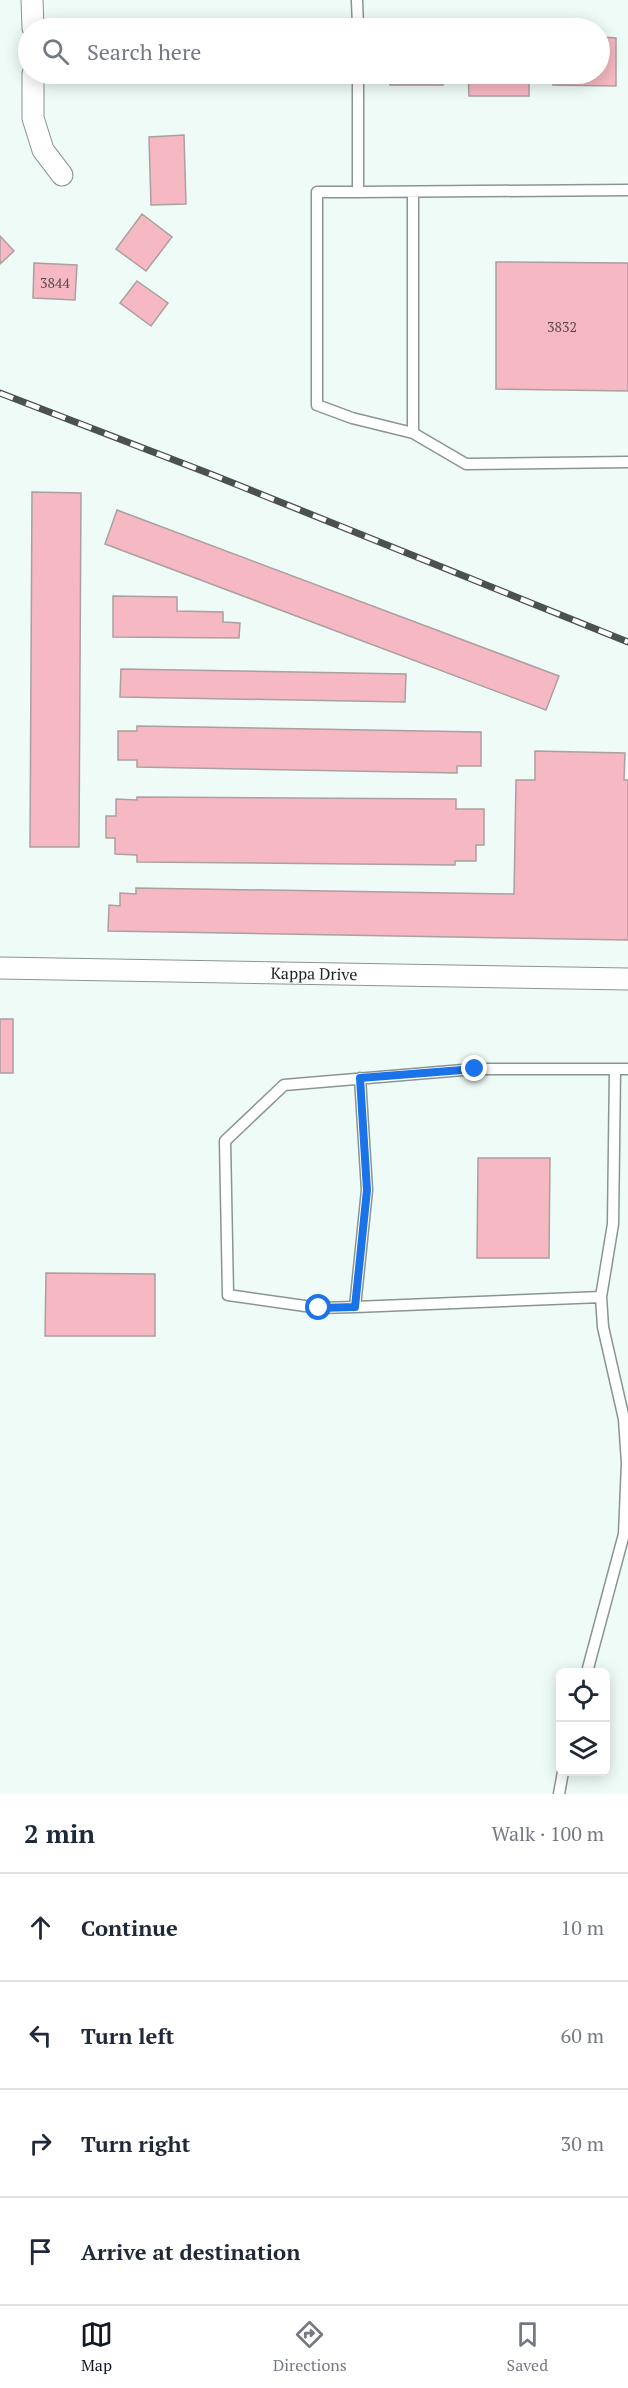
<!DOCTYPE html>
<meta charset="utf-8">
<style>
:root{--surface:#fff;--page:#f2f2f3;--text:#1f2937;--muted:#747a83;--line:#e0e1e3;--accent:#111827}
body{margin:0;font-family:"PT Serif",serif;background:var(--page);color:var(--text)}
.controls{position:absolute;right:18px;bottom:18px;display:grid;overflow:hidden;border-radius:9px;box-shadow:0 3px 15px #0003}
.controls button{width:54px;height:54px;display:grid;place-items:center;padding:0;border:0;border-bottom:2px solid var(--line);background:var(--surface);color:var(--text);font:30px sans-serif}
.stop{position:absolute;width:18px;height:18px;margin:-14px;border:4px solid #1a73e8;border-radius:50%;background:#fff}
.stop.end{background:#1a73e8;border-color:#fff;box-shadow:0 2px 6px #0008}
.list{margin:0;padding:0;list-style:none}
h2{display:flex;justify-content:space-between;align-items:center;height:78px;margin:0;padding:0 24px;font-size:26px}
h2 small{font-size:20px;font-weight:400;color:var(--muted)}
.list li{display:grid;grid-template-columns:39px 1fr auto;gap:18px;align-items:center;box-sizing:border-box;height:108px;padding:0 24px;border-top:2px solid var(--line)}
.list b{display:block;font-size:22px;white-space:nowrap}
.list em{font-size:20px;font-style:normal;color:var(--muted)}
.icon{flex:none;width:33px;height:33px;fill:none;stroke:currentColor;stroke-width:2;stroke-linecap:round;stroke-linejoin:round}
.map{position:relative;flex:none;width:628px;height:1794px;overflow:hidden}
.search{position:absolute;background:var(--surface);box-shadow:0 3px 15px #0003;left:18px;right:18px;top:18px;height:66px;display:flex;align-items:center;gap:15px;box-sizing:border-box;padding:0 21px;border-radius:33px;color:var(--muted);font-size:22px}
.sheet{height:510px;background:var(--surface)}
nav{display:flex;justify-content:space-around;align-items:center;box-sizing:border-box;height:84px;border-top:2px solid var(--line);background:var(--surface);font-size:16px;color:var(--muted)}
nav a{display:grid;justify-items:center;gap:3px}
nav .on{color:var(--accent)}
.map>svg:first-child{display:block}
</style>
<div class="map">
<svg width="628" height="1794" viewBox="0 0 628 1794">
<rect width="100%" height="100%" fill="#effbf7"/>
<path fill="#f6b8c2" stroke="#ab9fa1" stroke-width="1.5" d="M600 37 616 38V86L553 85V74H600Z
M390 74H443V85H390Z
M468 74H529V96H469Z
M184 135 186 204 151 205 149 137Z
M142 214 172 237 146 271 116 249Z
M0 236 14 251 0 264Z
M496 262 628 263V391L496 389Z
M34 263 77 265 75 300 33 298Z
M137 281 168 303 151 326 120 303Z
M32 492 81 493 79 847H30Z
M117 510 559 676 546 710 105 544Z
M113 596 177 597V611L223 612V622L240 623 239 638 113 637Z
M121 669 406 674 405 702 120 697Z
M137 726 481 732V766H457V773L137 767V760H118V731H137Z
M535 751 625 753 624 780H628V940L108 931 109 905 120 906V893L136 894V888L514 894 516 780H535Z
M137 797 456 799V809H484V845H476V861H455V865L137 862V855L115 854V838H106V816H116V799L137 800Z
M0 1019H13V1073H0Z
M478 1158H550L549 1258H477Z
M46 1273 155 1274V1336H45Z"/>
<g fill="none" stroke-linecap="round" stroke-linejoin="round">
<defs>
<path id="service" d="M357 0 358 28
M358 74V192L628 190
M358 192H317V405L352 418 413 433
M413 193V433L466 464 628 462
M360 1078 367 1190 355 1307 319 1308 228 1295 225 1141 284 1085 475 1069H628
M355 1307 601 1297
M587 1672 624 1534 627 1463 624 1419 603 1327 601 1297 613 1224 615 1069
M559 1794 563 1772"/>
<g id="minor">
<path d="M32 0 33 28"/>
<path d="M33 74V118L43 150 62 175"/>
<path id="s1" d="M0 968 628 979"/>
</g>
</defs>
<use href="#service" stroke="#8a9591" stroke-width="13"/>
<use href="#minor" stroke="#8a9591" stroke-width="23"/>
<use href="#service" stroke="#fff" stroke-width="10"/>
<use href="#minor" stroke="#fff" stroke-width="21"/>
<defs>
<path id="rail" d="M0 393 213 475 628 642"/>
</defs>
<use href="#rail" stroke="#4a514e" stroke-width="7"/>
<use href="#rail" stroke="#fff" stroke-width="4.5" stroke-dasharray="14" stroke-linecap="butt"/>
</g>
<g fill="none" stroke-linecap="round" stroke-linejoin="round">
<path stroke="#1a73e8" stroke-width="8" d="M319 1308 355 1307 367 1190 360 1078 475 1069"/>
</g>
<g text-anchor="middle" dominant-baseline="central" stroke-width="5" stroke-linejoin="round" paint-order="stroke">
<g font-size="14" fill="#564a4b">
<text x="55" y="282">3844</text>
<text x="562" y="326">3832</text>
</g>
<g font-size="16" fill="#202523" stroke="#fff">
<text stroke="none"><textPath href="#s1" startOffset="314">Kappa Drive</textPath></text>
</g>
</g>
</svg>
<div class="controls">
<button><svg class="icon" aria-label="locate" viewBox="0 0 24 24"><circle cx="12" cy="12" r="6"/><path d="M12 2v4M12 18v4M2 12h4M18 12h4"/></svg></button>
<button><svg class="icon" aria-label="layers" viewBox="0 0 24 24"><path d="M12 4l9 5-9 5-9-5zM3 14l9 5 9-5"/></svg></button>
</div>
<div class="stop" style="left:319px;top:1308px"></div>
<div class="stop end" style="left:475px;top:1069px"></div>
<div class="search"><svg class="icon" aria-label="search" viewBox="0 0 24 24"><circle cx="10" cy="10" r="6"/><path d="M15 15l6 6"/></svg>Search here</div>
</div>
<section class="sheet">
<h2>2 min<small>Walk · 100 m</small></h2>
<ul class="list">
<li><svg class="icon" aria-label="ahead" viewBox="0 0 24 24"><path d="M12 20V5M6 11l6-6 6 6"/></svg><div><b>Continue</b></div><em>10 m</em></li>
<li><svg class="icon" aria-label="left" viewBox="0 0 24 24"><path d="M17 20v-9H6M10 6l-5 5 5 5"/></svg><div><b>Turn left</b></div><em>60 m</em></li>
<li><svg class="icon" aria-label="right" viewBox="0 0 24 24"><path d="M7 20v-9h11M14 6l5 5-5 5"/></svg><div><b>Turn right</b></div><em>30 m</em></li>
<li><svg class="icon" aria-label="arrive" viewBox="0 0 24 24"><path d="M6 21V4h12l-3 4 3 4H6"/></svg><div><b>Arrive at destination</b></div></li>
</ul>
</section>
<nav>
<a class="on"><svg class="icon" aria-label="map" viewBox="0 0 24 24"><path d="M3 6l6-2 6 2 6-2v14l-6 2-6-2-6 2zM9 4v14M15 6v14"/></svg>Map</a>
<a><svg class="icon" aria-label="directions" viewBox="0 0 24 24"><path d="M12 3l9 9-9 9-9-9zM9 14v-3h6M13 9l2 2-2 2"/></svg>Directions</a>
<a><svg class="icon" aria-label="saved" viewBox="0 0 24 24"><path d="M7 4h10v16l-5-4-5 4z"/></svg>Saved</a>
</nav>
